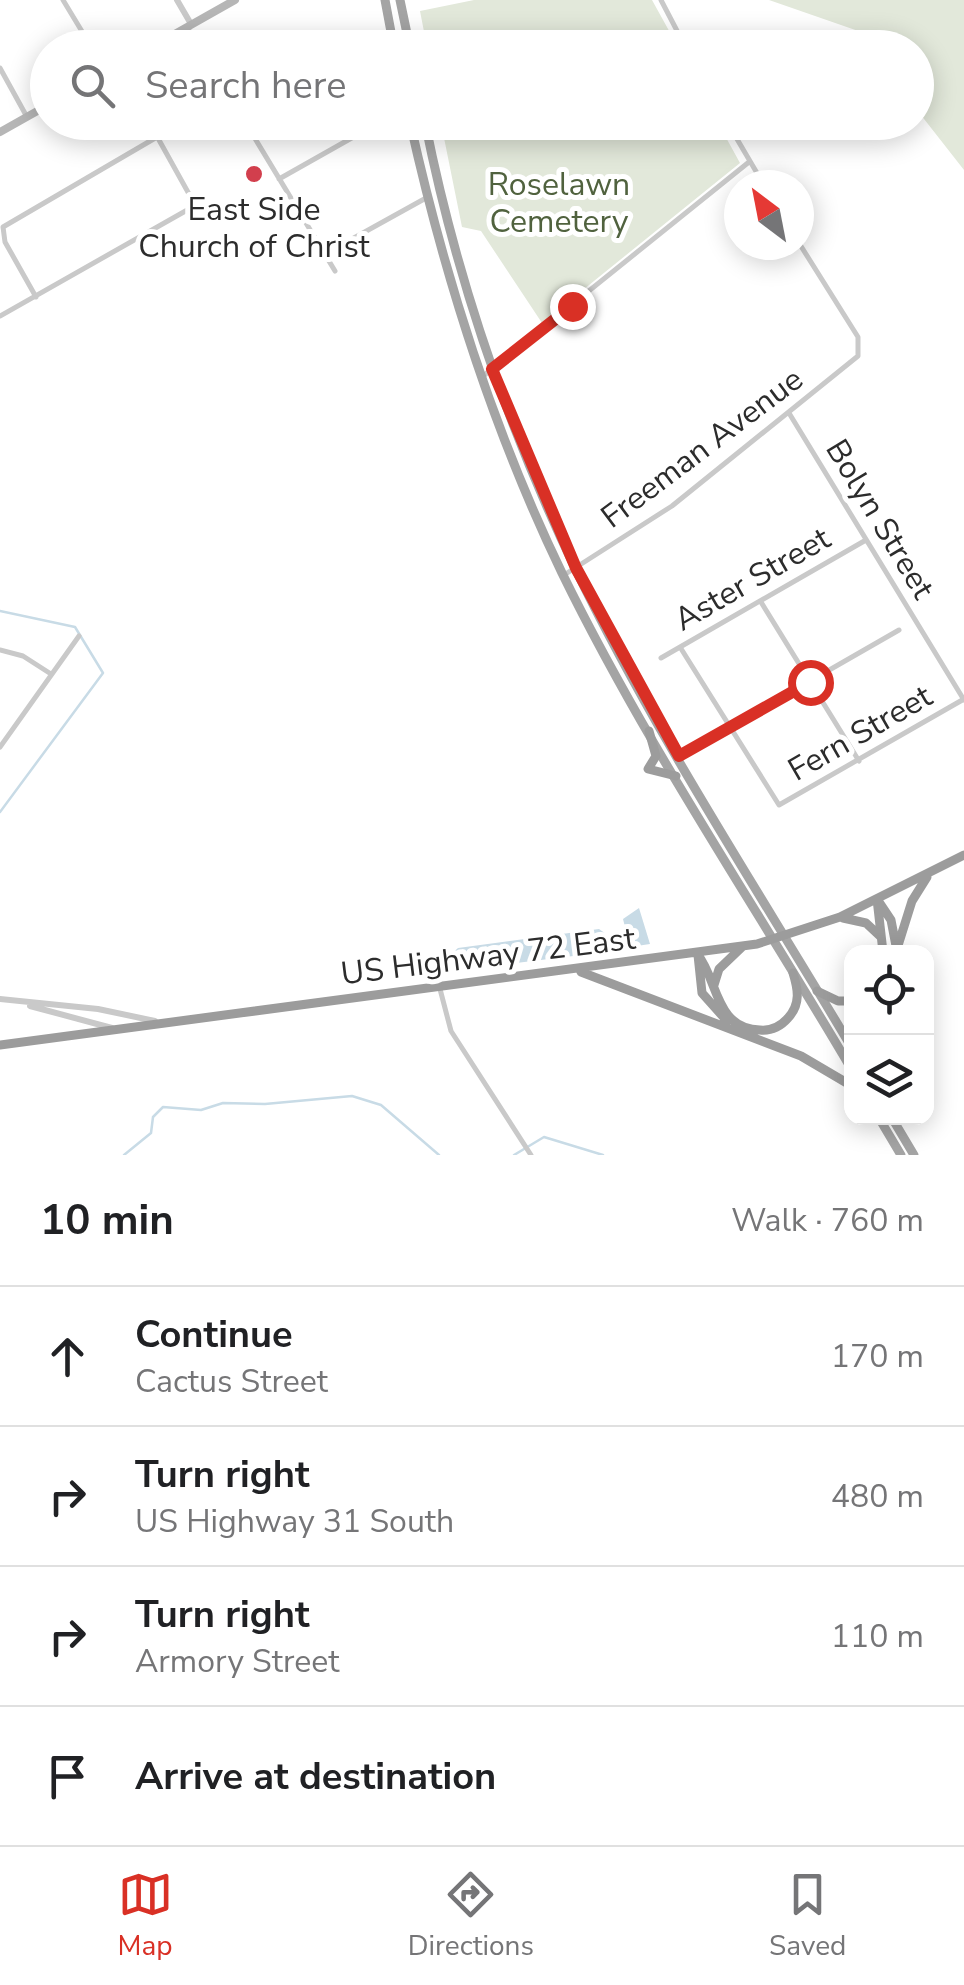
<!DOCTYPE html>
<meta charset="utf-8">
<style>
:root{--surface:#fff;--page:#f6f6f6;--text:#202124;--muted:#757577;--line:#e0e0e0;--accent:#d93025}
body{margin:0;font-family:"Nunito Sans",sans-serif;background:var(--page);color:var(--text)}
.controls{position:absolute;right:30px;bottom:30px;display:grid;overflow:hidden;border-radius:20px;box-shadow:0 5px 25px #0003}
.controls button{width:90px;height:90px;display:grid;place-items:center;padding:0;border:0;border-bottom:2px solid var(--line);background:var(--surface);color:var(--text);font:50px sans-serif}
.compass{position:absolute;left:724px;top:170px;width:90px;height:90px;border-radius:50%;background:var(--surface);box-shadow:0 5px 25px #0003;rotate:328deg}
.stop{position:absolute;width:30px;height:30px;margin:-22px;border:8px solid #d93025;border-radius:50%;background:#fff}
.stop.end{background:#d93025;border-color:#fff;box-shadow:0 2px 10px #0008}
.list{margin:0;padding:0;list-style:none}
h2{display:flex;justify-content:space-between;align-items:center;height:130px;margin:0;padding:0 40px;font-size:42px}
h2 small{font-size:32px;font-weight:400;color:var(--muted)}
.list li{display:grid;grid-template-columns:65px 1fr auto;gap:30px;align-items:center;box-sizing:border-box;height:140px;padding:0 40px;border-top:2px solid var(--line)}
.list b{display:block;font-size:38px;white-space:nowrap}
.list p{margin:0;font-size:32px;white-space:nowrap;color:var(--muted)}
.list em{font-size:32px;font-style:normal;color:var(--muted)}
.icon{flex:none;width:55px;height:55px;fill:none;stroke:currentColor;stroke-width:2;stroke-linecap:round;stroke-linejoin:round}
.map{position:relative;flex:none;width:964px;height:1155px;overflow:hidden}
.search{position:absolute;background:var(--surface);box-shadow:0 5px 25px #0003;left:30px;right:30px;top:30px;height:110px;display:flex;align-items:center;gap:25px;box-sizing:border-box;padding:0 35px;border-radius:55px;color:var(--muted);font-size:38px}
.sheet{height:690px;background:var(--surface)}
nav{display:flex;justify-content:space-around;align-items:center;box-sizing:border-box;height:140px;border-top:2px solid var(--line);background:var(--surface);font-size:28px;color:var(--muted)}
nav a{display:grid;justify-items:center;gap:5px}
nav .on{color:var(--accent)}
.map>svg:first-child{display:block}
</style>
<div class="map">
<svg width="964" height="1155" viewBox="0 0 964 1155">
<rect width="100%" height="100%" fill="#fff"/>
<path fill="#e2e8da" d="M474 0H652L678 47H427L420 11Z
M769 0H964V170L917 110 916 48 875 47 864 33Z
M441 123H718L740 163 542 323 481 231 462 227Z"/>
<path fill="#c8dbe6" d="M639 908 650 944 630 947 623 919Z
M599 929 609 936 606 952 458 970 451 966 449 956 458 948Z"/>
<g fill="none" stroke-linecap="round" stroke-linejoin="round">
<path stroke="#c8dbe6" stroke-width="2.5" d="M0 611 75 627 103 673 0 812
M124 1155 151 1133 153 1117 163 1107 201 1110 223 1103 265 1104 352 1096 381 1105 439 1155
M514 1155 544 1137 603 1155"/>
<path stroke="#c9c9c9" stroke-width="5" d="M63 0 92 48
M661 0 686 48
M187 27 199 48
M335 48 351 38
M0 68 27 117
M245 122 335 271
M727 122 764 185
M279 179 380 122
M325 254 426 198
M36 297 5 242 3 227 157 137
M0 316 189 209V194L149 122
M482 377 749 162
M789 413 964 700
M564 575 672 506 858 356V337L799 243
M761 602 859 761
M680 647 779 805 964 699
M0 650 23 656 51 674
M661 658 866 540
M0 747 79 636
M676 758 899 630
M440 989 451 1031 531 1155"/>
<path stroke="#c9c9c9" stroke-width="6" d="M177 0 191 24
M0 999 98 1009 155 1021
M30 1006 112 1028"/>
<path stroke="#b6b6b6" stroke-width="8" d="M150 48 235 0
M0 132 48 105"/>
<path stroke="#a4a4a4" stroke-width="9" d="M385 0 394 48
M400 0 410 48
M410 122C445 279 492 428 562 573 646 745 755 905 852 1070
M425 122C456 277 507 426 575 568 655 734 758 890 852 1048
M879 1118 901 1155
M892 1118 914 1155"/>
<path stroke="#9c9c9c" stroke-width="9" d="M649 731 656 756 648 769 676 776
M877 899 891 920 896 946
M877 899 883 952
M843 918 866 923 881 937
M896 952 912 901 927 877
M698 955C718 980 715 1029 760 1030 771 1031 781 1026 788 1018 801 1004 798 989 793 973
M698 955 702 993 727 1021
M581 972 801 1056 852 1086
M714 985 719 969 742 947
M817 991 838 1001H852
M0 1045 757 944 840 917 964 855"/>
</g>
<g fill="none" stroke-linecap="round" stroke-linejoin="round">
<path stroke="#d93025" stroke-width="12" d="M572 306 492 369 576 568 679 756 810 682"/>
</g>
<circle fill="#d23f4d" stroke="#fff" stroke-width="4" cx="254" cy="174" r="10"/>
<g text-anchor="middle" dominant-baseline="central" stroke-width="10" stroke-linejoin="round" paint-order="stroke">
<g font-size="32" fill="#50623e" stroke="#fff">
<text x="559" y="184">Roselawn<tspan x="559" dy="37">Cemetery</tspan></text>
</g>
<g font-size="32" fill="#2c2c2c" stroke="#fff">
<text x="254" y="209">East Side<tspan x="254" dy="37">Church of Christ</tspan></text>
</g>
<g font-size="32" fill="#2c2c2c" stroke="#fff">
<text transform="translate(702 448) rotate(-37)">Freeman Avenue</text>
<text transform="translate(880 519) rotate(59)">Bolyn Street</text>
<text transform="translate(752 579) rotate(-30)">Aster Street</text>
<text transform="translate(860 733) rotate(-30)">Fern Street</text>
<text transform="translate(488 956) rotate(-7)">US Highway 72 East</text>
</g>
</g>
</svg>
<div class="controls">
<button><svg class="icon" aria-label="locate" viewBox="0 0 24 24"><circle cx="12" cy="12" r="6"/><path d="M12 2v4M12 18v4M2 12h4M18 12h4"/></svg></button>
<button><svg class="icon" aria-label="layers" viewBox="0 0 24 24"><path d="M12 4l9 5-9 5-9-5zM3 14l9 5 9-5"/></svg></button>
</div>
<svg class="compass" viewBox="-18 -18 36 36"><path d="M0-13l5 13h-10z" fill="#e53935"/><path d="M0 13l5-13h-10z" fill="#757577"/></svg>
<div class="stop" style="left:810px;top:682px"></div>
<div class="stop end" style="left:572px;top:306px"></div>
<div class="search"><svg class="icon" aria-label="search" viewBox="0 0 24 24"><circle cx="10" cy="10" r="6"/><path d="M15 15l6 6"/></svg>Search here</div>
</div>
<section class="sheet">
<h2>10 min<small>Walk · 760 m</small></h2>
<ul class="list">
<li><svg class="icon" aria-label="ahead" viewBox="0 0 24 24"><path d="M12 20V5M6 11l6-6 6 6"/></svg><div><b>Continue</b><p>Cactus Street</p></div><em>170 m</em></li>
<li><svg class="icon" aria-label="right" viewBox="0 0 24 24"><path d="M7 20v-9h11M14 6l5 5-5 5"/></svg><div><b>Turn right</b><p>US Highway 31 South</p></div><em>480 m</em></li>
<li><svg class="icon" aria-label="right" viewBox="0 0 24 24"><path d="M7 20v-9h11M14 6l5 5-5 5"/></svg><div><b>Turn right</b><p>Armory Street</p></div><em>110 m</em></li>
<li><svg class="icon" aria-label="arrive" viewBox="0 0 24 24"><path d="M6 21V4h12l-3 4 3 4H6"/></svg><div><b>Arrive at destination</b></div></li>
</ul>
</section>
<nav>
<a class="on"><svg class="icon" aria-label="map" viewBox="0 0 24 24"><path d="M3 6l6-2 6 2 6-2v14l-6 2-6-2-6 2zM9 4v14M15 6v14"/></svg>Map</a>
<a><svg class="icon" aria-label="directions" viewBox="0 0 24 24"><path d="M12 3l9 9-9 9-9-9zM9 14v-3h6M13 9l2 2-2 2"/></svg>Directions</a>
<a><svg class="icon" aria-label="saved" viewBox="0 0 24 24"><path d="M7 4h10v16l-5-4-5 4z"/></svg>Saved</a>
</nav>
